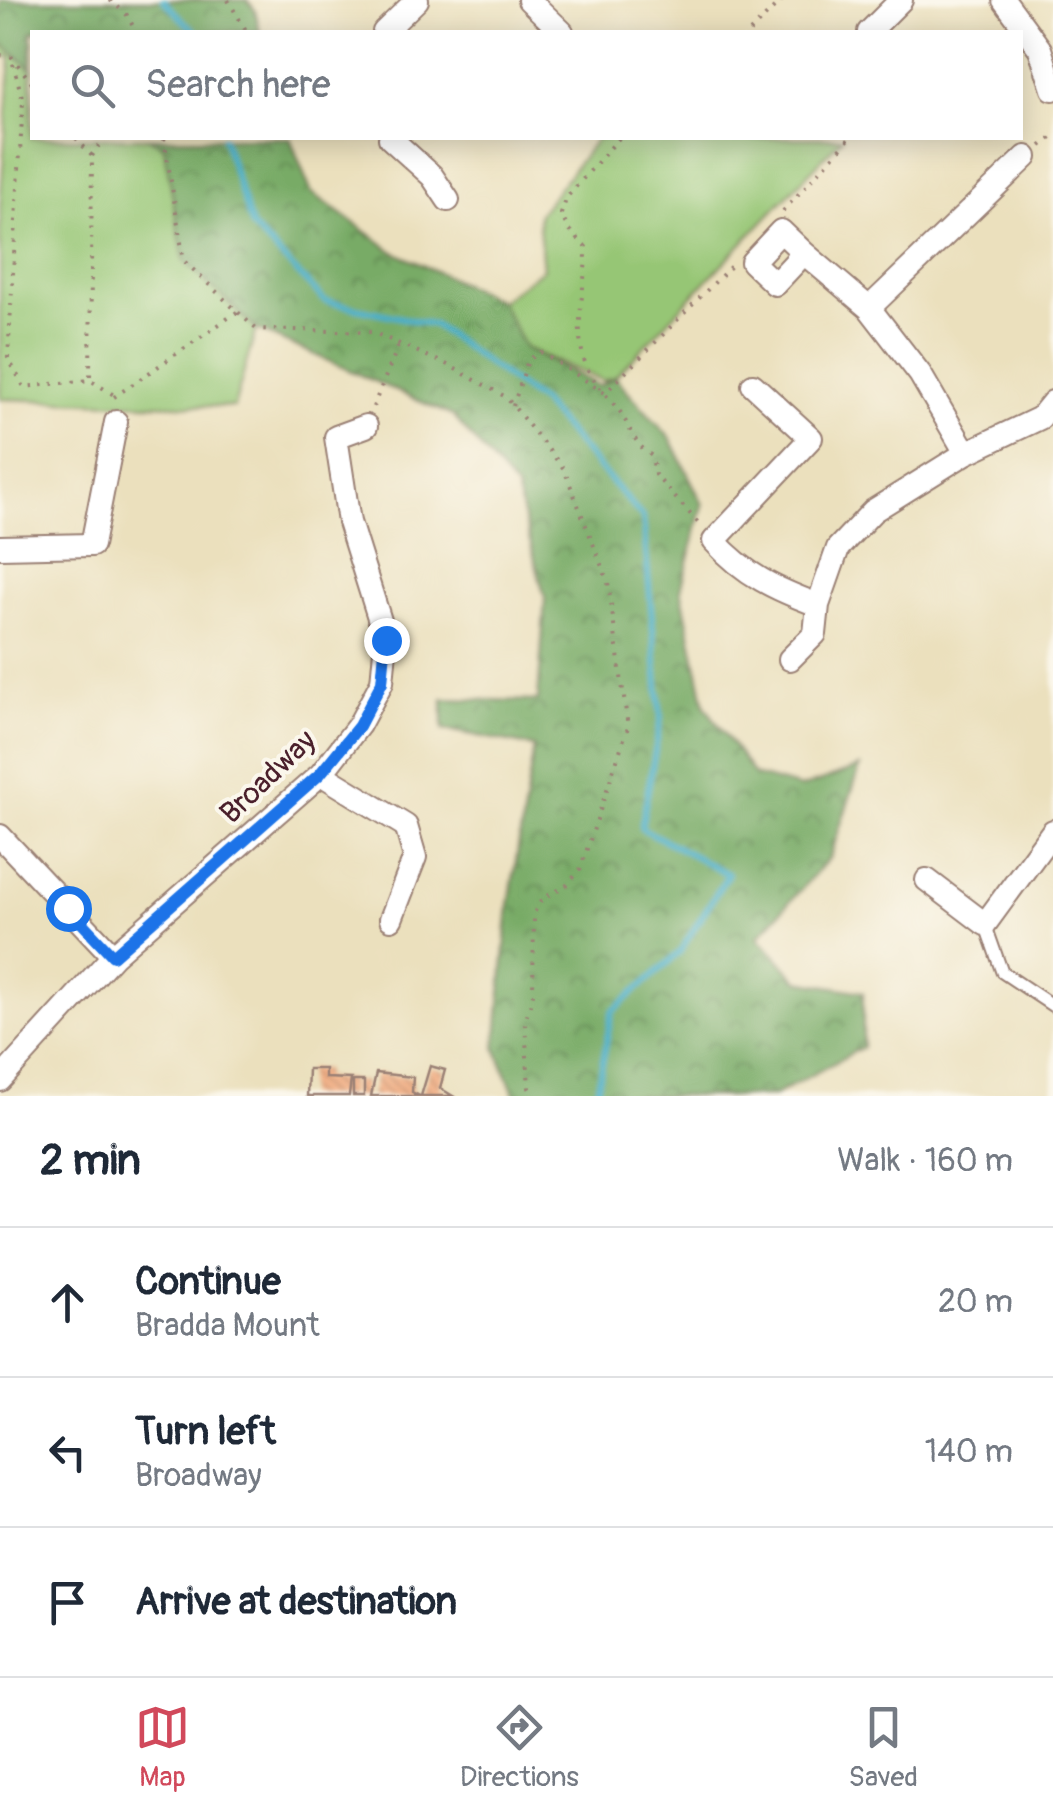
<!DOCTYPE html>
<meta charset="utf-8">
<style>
:root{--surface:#fff;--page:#f6f6f7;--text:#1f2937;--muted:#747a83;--line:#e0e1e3;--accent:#d1495b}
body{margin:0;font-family:Pangolin,sans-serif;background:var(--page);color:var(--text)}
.stop{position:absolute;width:30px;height:30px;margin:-22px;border:8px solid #1a73e8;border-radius:50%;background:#fff}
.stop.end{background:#1a73e8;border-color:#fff;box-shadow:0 2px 10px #0008}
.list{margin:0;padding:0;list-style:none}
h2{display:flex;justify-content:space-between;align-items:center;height:130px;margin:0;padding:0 40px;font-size:42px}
h2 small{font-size:32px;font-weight:400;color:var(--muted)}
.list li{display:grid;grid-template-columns:65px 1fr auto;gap:30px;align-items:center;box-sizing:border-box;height:150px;padding:0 40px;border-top:2px solid var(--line)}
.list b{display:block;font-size:38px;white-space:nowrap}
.list p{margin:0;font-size:32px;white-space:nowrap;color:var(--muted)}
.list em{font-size:32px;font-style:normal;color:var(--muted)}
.icon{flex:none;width:55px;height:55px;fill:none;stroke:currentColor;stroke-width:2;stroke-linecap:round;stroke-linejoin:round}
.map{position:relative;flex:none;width:1053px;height:1096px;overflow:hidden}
.search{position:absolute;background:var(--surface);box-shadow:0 5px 25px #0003;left:30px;right:30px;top:30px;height:110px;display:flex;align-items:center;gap:25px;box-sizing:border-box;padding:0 35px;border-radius:0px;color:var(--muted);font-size:38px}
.sheet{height:580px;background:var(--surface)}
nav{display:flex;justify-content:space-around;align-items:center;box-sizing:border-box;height:140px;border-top:2px solid var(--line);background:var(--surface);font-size:28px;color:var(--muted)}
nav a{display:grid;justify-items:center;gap:5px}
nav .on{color:var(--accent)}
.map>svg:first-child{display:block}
</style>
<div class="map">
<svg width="1053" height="1096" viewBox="0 0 1053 1096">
<defs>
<pattern id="forest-crowns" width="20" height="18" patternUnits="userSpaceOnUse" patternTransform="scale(2.5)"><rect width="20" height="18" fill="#78ab66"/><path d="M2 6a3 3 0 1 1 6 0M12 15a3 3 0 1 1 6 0" fill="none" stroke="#648b54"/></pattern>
<pattern id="building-back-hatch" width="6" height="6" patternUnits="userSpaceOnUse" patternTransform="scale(2.5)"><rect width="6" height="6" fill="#f1ab7f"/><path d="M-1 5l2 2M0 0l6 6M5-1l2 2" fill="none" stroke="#c58b68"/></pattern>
</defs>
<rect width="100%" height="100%" fill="#fbf7ec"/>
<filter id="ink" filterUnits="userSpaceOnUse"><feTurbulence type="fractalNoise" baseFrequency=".01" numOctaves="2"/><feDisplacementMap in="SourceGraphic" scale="20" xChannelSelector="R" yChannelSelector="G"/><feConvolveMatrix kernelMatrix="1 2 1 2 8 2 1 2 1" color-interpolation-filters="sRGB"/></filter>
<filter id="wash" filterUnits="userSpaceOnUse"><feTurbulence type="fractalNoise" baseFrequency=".0048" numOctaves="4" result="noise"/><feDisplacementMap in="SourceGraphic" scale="40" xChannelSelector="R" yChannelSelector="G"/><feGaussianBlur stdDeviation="2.25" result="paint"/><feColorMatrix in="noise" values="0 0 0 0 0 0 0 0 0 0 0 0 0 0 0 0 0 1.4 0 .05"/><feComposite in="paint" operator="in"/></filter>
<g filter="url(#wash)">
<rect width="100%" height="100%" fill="#ebe0bd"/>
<path fill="#96c675" stroke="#707250" stroke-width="2.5" d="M0 42 32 69V138H149L164 146 185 261 256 329 234 407 0 399V206L11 57 0 56Z
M597 138H842L615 377 603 381 524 348 500 301 543 269 538 215Z"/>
<path fill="url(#forest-crowns)" stroke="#616548" stroke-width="2.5" d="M0 0H247L255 10 260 32H32V69L0 42Z
M149 138H290L311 192 394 252 500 301 525 348 599 386 615 377 671 439 703 505 681 589 705 706 754 775 801 788 860 767 830 857 758 937 799 981 863 992V1047L773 1096H515L496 1048 509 905 534 747 443 729V699L538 701 545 598 516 489 453 416 256 329 184 261 164 147Z"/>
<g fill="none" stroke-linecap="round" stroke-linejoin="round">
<path stroke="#48aec7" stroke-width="6" d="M163 0 195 32
M223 138 252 227 325 301 434 325 541 402 643 518 661 718 641 828 728 874 679 953 612 1012 596 1096"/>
</g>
<g id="blocks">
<path fill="url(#building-back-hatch)" d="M430 1066 445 1070 440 1088 453 1096H421Z
M308 1069H325V1078L351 1079 349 1096H307Z
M376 1073 413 1077 412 1092 420 1096H371Z
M353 1081H364V1096H353Z"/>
</g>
</g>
<g filter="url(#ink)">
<use href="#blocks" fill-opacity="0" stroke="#9a8074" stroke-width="2.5"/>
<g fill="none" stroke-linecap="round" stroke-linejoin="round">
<defs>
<path id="service" d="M985 924 1002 972 1053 1006"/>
<path id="minor" d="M529 0 562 32
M1004 0 1040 49 1053 89
M384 32 417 0
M869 32 901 0
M390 138 432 176 448 200
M804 253 781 231 752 262 775 284 804 253 869 308 920 374 966 453
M869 308 1026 157
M753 385 811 438 714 541C745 575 775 589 818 605
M0 547 92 545 116 422
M790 659 815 634 818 605 838 548 873 511 966 453 1040 418 1053 402
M321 774 406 826 415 857 391 919
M0 836 113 956
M927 880 985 924 1053 831
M0 1080 113 956 321 774 359 725 382 682 386 640 349 522 336 437 366 426"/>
</defs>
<use href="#service" stroke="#9a8074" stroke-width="15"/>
<use href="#minor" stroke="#9a8074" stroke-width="26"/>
<path stroke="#9a8074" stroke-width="4" stroke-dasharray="2.5 8" stroke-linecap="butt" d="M110 0 127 15 136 32
M228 0 247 32
M750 32 782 0
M0 55 11 56
M32 83 11 56 23 101 8 358 24 387 90 380 114 395
M76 138 92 156 90 380
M164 138 184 261 256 329 372 332 448 365 506 397 564 469 608 582 628 727 580 870 566 886 542 899 534 913 533 994 525 1023 529 1088 534 1096
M619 138 567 197 561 214 568 229 586 247C587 288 568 339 592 377 600 390 612 401 621 413 631 430 635 445 652 456L655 475 701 526
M1041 146 1053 137
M92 156 104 138
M783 211 850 138
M114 397 237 312
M513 406 528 360 541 352 605 393 731 266
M373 407 399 344"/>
<use href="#service" stroke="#fff" stroke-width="11"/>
<use href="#minor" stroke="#fff" stroke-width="22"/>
</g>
</g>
<g fill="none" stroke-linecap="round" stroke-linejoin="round" filter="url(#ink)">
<path stroke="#1a73e8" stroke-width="12" d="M68 908 113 956 320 774 359 726 382 682 386 640"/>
</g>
<g text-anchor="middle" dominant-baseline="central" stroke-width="8" stroke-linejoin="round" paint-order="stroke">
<g font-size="30" fill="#4a1f2b" stroke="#fbf7ec">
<text transform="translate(268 777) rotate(-44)">Broadway</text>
</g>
</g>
</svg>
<div class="stop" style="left:68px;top:908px"></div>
<div class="stop end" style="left:386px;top:640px"></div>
<div class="search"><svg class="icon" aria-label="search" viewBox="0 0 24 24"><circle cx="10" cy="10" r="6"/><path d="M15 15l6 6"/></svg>Search here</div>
</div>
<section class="sheet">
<h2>2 min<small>Walk · 160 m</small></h2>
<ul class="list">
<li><svg class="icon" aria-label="ahead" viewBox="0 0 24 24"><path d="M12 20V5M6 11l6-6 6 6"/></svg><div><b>Continue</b><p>Bradda Mount</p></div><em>20 m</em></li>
<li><svg class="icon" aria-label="left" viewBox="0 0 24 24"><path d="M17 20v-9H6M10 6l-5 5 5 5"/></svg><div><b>Turn left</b><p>Broadway</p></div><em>140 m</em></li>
<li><svg class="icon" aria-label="arrive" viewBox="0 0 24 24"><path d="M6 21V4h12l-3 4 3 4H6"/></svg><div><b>Arrive at destination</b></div></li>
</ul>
</section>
<nav>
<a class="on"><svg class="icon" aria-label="map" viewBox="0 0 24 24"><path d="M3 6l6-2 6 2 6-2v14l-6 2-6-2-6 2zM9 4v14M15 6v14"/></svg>Map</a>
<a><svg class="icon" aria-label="directions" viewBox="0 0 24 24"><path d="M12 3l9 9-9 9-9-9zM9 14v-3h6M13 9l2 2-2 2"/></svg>Directions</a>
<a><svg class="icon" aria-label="saved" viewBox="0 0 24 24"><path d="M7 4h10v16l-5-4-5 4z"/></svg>Saved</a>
</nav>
